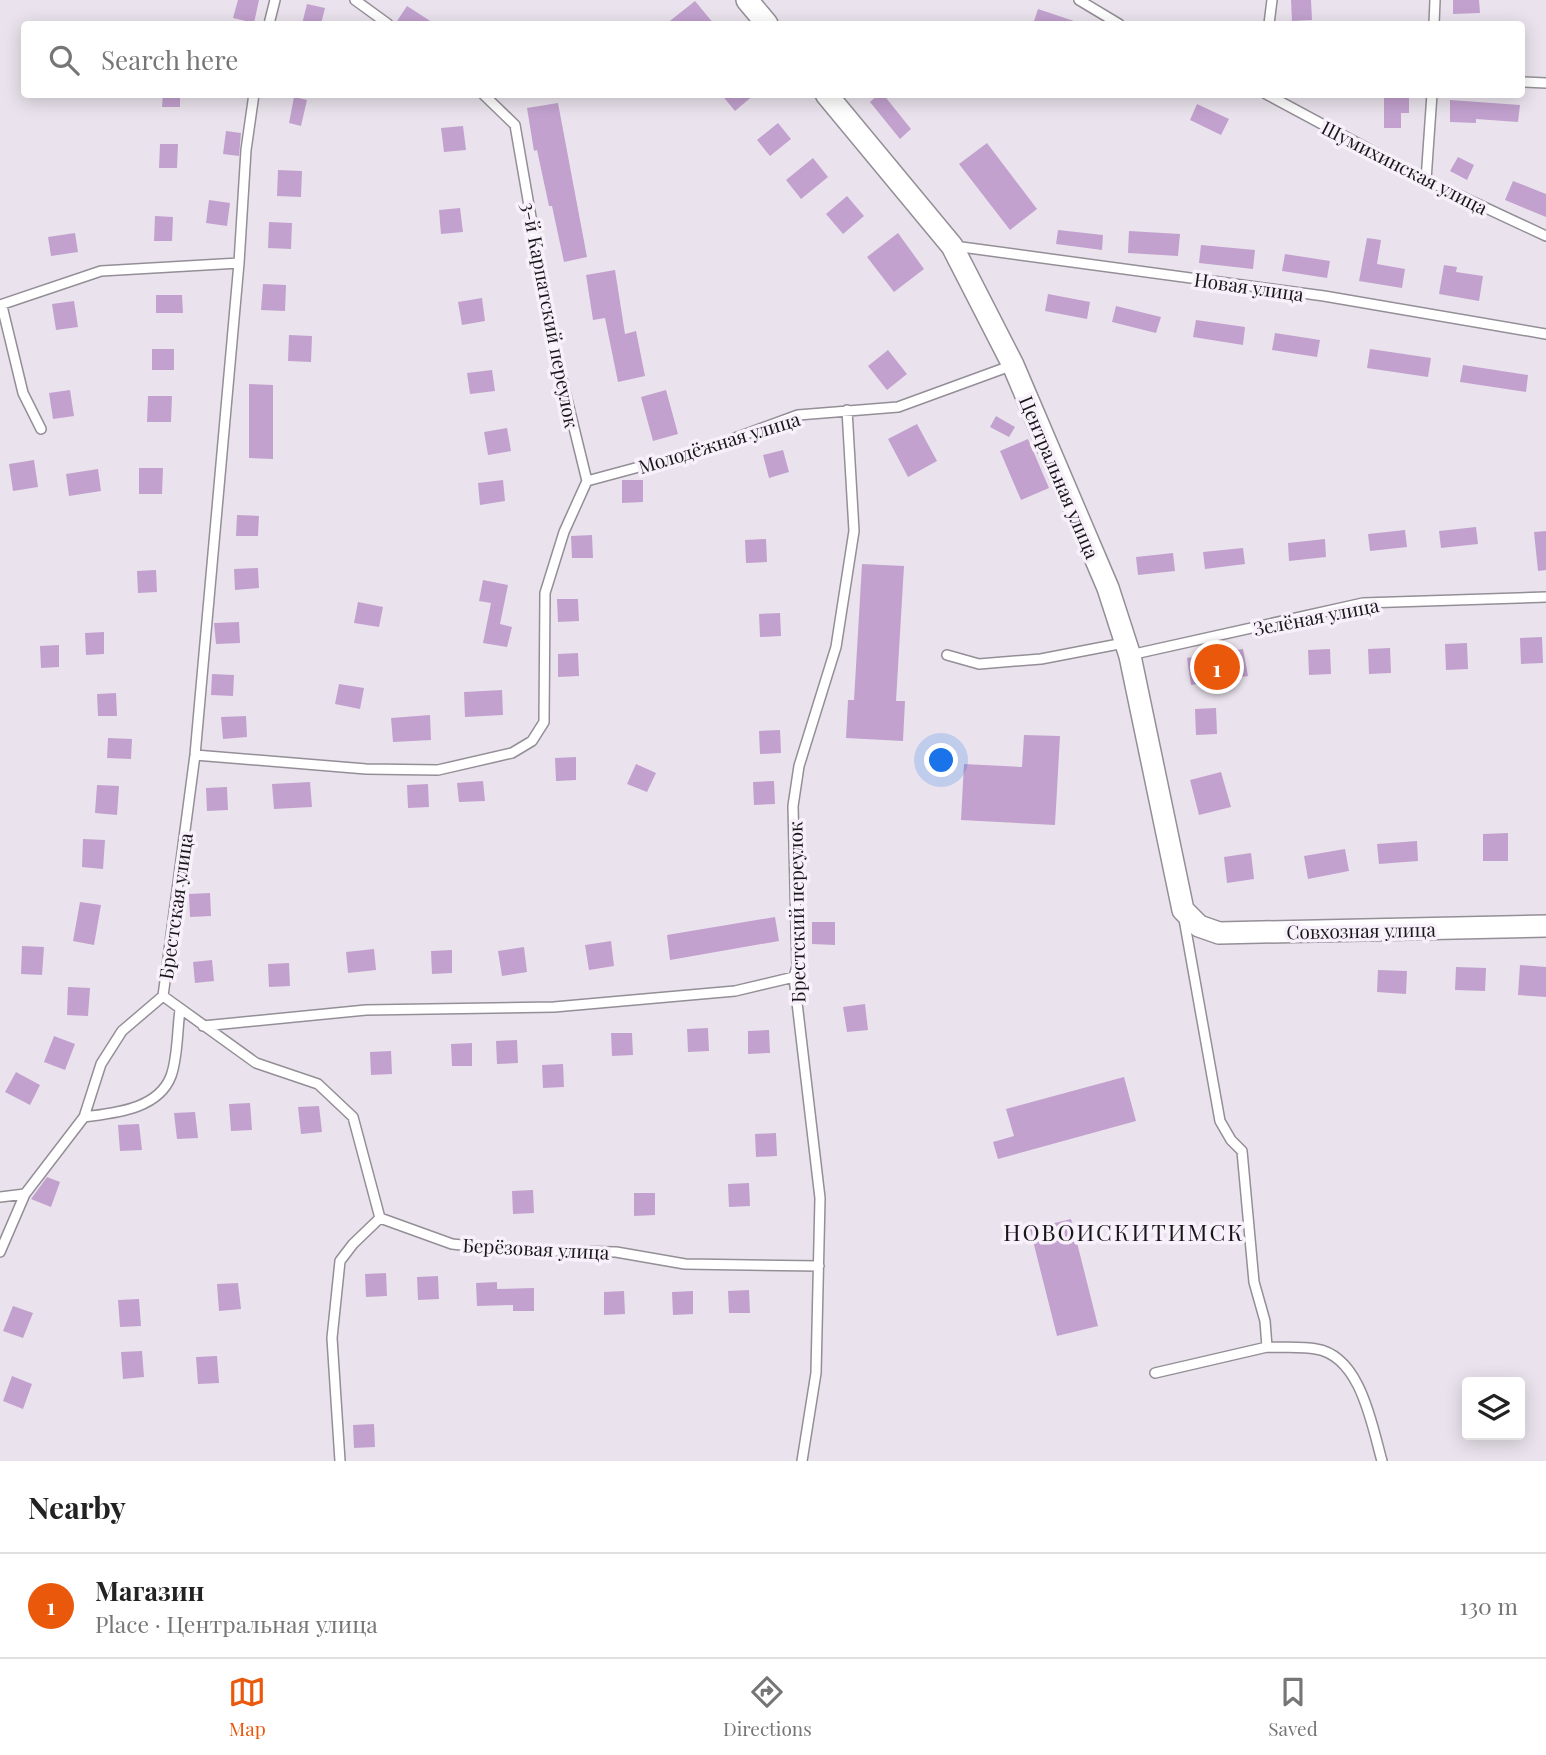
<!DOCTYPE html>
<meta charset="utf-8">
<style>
:root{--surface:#fff;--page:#f2f2f2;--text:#222;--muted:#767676;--line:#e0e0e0;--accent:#ea580c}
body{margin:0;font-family:"Playfair Display",serif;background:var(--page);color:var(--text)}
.controls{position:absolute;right:21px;bottom:21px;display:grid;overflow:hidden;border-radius:7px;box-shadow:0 4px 18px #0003}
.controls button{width:63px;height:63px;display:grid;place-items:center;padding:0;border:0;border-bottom:2px solid var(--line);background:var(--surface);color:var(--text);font:35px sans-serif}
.you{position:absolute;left:942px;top:761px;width:24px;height:24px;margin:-18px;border:5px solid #fff;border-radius:50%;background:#1a73e8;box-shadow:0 0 0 10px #1a73e833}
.badge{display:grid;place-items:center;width:46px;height:46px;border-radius:50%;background:var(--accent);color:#fff;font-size:23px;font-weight:700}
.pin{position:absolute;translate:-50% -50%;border:4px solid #fff;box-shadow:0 2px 7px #0006}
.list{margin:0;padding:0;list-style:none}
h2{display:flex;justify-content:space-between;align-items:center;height:91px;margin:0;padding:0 28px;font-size:30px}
h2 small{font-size:23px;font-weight:400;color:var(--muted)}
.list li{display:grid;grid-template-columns:46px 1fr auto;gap:21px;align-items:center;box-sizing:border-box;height:105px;padding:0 28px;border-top:2px solid var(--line)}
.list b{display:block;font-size:26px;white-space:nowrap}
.list p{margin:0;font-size:23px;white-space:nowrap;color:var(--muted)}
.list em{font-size:23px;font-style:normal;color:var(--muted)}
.icon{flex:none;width:38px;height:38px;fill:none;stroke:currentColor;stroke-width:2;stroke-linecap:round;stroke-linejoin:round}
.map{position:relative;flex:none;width:1546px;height:1461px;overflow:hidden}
.search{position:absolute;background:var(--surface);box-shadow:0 4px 18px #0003;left:21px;right:21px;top:21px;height:77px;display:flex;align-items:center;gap:18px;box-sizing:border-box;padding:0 24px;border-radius:7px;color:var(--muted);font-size:26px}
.sheet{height:196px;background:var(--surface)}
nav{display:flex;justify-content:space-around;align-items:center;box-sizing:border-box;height:98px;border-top:2px solid var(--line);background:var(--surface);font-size:19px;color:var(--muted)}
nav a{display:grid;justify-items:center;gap:4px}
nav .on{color:var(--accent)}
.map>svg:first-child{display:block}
</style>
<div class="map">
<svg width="1546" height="1461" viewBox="0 0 1546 1461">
<rect width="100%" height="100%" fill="#eae3ed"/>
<path fill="#c2a1ce" d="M238 0H259L254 23 233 18Z
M1291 0H1311L1312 20 1292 21Z
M1453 0H1479L1480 13 1453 14Z
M695 1 714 24H666Z
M307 4 325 8 321 24H302Z
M407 6 435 24H395Z
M1038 9 1077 22V24H1033Z
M163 94H180V107H162Z
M721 94H755L735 111Z
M879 94H883L911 129 900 139 870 102Z
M294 97 307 100 301 126 289 123Z
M1384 98H1409V113H1401V128H1384Z
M1450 100 1520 105 1518 122 1476 119V123L1450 122Z
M558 103 587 257 564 262 552 206H549L537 150 534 151 527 108Z
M1197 104 1229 119 1221 135 1190 120Z
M778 123 791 139 770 156 757 140Z
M463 126 466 150 444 152 441 128Z
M226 131 241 133 239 156 223 154Z
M987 143 1037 209 1010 230 959 164Z
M160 144H178L177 168H159Z
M1458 157 1474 165 1467 180 1450 171Z
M813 158 828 177 801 199 786 180Z
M278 170 302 171 301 197 277 196Z
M1513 181 1546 194V217L1505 200Z
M847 196 864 216 843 234 826 214Z
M209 200 230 203 227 226 206 223Z
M460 208 463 232 441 234 439 210Z
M155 216 173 217 172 241H154Z
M269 222 292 223 291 249 268 248Z
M1058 230 1103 235 1102 250 1056 244Z
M1129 231 1180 234 1178 256 1128 253Z
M75 233 78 252 51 256 48 237Z
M898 233 924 269 894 292 867 257Z
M1367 238 1381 240 1377 264 1405 269 1402 288 1359 281Z
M1201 245 1255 250 1253 269 1199 263Z
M1285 254 1330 261 1327 278 1282 271Z
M1444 265 1457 267 1456 272 1483 276 1479 301 1439 294Z
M615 270 625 334 636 331 645 376 618 382 605 318 593 320 586 275Z
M263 284 286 285 285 311 261 310Z
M1048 294 1090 302 1087 319 1045 311Z
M156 295H182L183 313H156Z
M482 298 485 321 462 325 458 302Z
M74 301 78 327 56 330 52 304Z
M1116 306 1161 317 1156 333 1112 322Z
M1196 320 1245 327 1243 345 1193 337Z
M1275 333 1320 340 1317 357 1272 350Z
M289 335 312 336 311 362 288 361Z
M152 349H174V370H152Z
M1370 349 1431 358 1428 377 1367 368Z
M888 350 907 374 887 390 868 366Z
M1463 365 1528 375 1526 392 1460 382Z
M492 370 495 391 470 394 467 373Z
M249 384 273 385V459L249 458Z
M70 390 74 416 53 419 49 393Z
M666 390 678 434 653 441 641 397Z
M148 396H172L171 422H147Z
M996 416 1015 427 1009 437 990 427Z
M917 424 937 461 908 477 888 439Z
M507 428 511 451 488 455 484 432Z
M1028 439 1049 488 1021 500 1000 451Z
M783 450 789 472 769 478 763 455Z
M34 460 38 487 13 491 9 464Z
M139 468H163L162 494H139Z
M98 469 101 491 69 496 66 474Z
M503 480 505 501 480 505 478 483Z
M622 480H643V502L622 503Z
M237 515 259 516 258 536H236Z
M1476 527 1478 544 1441 548 1439 531Z
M1405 530 1407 547 1370 551 1368 534Z
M1546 531V570L1538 571 1534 532Z
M592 535 593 558H572L571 536Z
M766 539 767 562 746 563 745 540Z
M1325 539 1326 557 1289 561 1288 543Z
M1243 548 1245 564 1205 569 1203 552Z
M1173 553 1175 571 1138 575 1136 557Z
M862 564 904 566 896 701H905L903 741 846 738 848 700H854Z
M258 568 259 588 235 590 234 569Z
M156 570 157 592 138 593 137 571Z
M483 580 508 585 500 624 512 627 507 647 483 643 491 603 479 601Z
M557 599H578L579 621 558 622Z
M358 602 383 607 379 627 354 623Z
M780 613 781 636 760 637 759 614Z
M239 622 240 643 216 644 214 623Z
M104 632V654L86 655 85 633Z
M1542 637 1543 663 1521 664 1520 638Z
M1467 643 1468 669 1446 670 1445 644Z
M59 645V667L41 668 40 646Z
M1390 648 1391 673 1369 674 1368 649Z
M1243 649 1248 676 1191 685 1187 658Z
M1330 649 1331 674 1309 675 1308 650Z
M578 653 579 676 558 677V654Z
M212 674 234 675 233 696 211 695Z
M339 684 364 688 360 709 335 704Z
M502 690 503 715 465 717 464 692Z
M116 693 117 716H98L97 694Z
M1216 708 1217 734 1196 735 1195 709Z
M430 715 431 740 393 742 391 718Z
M246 716 247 737 223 739 221 717Z
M780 730 781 753 760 754 759 731Z
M1024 735 1060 736 1055 825 961 820 964 764 1022 767Z
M108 738 132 739 131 759 107 758Z
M576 757V780L556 781 555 758Z
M636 764 656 773 647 792 627 784Z
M1221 772 1231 807 1199 815 1190 780Z
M483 781 485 801 459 802 457 783Z
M774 781 775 804 754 805 753 782Z
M310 782 312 807 274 809 272 784Z
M428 784 429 807 408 808 407 785Z
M97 785 119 786 117 815 95 813Z
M227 787 228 810 207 811 206 788Z
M1508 833V861H1483V834Z
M83 839 105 840 103 869 82 867Z
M1417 841 1418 861 1379 864 1377 844Z
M1345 849 1349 871 1308 879 1304 856Z
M1251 853 1254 879 1227 883 1224 857Z
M210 893 211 916 190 917 189 894Z
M80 902 101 905 94 945 73 941Z
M775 917 779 941 670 960 667 935Z
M812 922H835V945L812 944Z
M611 941 614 966 589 970 585 945Z
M22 946 44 947 42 975 21 974Z
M524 947 527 972 502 976 498 951Z
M374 949 376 970 348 973 346 952Z
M452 950V973L432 974 431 951Z
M212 960 214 981 195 983 193 962Z
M289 963 290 986 269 987 268 964Z
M1520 965 1546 967V997L1518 995Z
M1456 967 1486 968 1485 991 1455 990Z
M1378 970 1407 971 1406 994 1377 992Z
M68 987 90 988 88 1016 67 1015Z
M865 1004 868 1030 847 1032 843 1007Z
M708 1028 709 1051 688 1052 687 1029Z
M769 1030 770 1053 748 1054V1031Z
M611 1033H632L633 1055 612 1056Z
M54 1036 75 1044 65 1070 44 1062Z
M517 1040 518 1063 497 1064 496 1041Z
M472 1043V1066H452L451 1044Z
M391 1051 392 1074 371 1075 370 1052Z
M563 1064 564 1087 543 1088 542 1065Z
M16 1072 40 1085 30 1105 5 1092Z
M1124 1077 1136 1121 998 1159 993 1142 1014 1136 1006 1109Z
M250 1103 252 1130 231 1131 229 1104Z
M319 1106 322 1132 301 1134 298 1107Z
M195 1112 198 1138 177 1139 174 1113Z
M139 1124 142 1150 120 1151 118 1125Z
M776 1133 777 1156 756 1157 755 1134Z
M47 1177 60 1182 51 1207 31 1199Z
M749 1183 750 1206 729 1207 728 1184Z
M533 1190 534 1213 513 1214 512 1191Z
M634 1193H655V1215L634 1216Z
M1071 1219 1098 1326 1057 1336 1030 1229Z
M386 1273 387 1296 366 1297 365 1274Z
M438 1276 439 1299 418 1300 417 1277Z
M497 1282V1289L534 1288V1311H513V1305L477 1306 476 1283Z
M238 1283 241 1309 219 1311 217 1284Z
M749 1290 750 1313H729L728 1291Z
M624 1291 625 1314 604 1315V1292Z
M693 1291V1314L673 1315 672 1292Z
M139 1299 141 1326 120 1327 118 1300Z
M13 1306 33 1313 23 1338 3 1331Z
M142 1351 144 1377 123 1379 121 1352Z
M217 1356 219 1383 198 1384 196 1357Z
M12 1376 32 1384 23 1409 3 1401Z
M374 1424 375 1447 354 1448 353 1425Z"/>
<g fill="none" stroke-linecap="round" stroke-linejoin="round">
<defs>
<path id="service" d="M355 0 388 24
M1079 0 1119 24
M269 24 275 0
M1269 24 1272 0
M1434 24 1435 0
M1522 82 1546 83
M1266 94 1426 180 1546 236
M1426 180 1432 94
M954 246 1324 296 1546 334
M0 305 101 271 239 263
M2 306 23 393 41 429
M587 481 702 450 798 415 898 407 1013 365
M947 655 979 664 1041 659 1124 643
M1130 655 1363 603 1546 597
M195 755 366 769 438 770 512 753 532 741 544 722 545 593 564 532 587 481 552 338 515 125 483 94
M1184 919 1220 1121 1231 1140 1242 1151 1254 1282 1265 1321 1267 1347C1283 1348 1301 1346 1316 1349 1361 1356 1372 1426 1382 1461
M163 996 256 1063 318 1084 353 1117 380 1218 452 1244 509 1250 616 1252 685 1264 819 1266
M203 1026 366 1010 554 1007 735 991 794 977
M84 1117C113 1113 158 1110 171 1076 178 1057 177 1031 180 1010
M0 1197 25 1194
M0 1252 25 1194 84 1117 101 1064 122 1031 163 996 195 755 239 263 246 150 254 94
M1155 1373 1267 1347
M340 1461 332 1338 340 1261 353 1244 380 1218
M802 1461 816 1373 820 1198 794 977 797 966 793 806 799 766 836 647 854 531 847 410"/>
<path id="tertiary" d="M747 0 767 24
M826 94 952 246 1013 365 1108 588 1130 656 1183 910 1199 926 1219 933 1546 926"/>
</defs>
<use href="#service" stroke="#948e97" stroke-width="12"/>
<use href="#tertiary" stroke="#948e97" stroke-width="24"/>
<use href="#service" stroke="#fff" stroke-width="9"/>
<use href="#tertiary" stroke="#fff" stroke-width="21"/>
</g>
<g text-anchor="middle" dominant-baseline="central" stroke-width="7" stroke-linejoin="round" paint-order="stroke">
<g font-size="19" fill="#181619" stroke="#f8f0fa">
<text transform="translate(1405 167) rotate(27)">Шумихинская улица</text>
<text transform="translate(1249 286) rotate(8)">Новая улица</text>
<text transform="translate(551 315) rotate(79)">3-й Карпатский переулок</text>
<text transform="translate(719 442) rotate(-17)">Молодёжная улица</text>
<text transform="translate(1060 477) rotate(67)">Центральная улица</text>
<text transform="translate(1316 616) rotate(-11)">Зелёная улица</text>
<text transform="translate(175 906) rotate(-82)">Брестская улица</text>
<text transform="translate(796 912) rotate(-91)">Брестский переулок</text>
<text transform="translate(1361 930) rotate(-1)">Совхозная улица</text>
<text transform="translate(536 1248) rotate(3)">Берёзовая улица</text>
</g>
<g font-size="23" letter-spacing="2" fill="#181619" stroke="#f8f0fa">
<text x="1124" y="1231">НОВОИСКИТИМСК</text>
</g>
</g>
</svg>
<div class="controls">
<button><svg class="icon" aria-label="layers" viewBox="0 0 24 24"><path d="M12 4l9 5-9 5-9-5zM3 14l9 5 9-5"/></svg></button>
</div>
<div class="you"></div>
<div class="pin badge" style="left:1217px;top:667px">1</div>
<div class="search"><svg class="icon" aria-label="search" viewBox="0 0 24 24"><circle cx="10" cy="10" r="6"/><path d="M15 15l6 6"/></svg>Search here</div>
</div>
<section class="sheet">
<h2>Nearby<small></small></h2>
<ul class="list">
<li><span class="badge">1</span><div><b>Магазин</b><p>Place · Центральная улица</p></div><em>130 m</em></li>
</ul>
</section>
<nav>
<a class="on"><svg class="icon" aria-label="map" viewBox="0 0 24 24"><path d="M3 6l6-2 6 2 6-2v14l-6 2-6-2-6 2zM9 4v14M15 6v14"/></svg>Map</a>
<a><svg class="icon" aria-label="directions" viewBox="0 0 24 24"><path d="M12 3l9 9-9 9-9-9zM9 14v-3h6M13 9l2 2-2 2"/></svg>Directions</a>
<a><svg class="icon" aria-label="saved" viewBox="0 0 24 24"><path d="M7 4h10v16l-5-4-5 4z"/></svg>Saved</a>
</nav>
